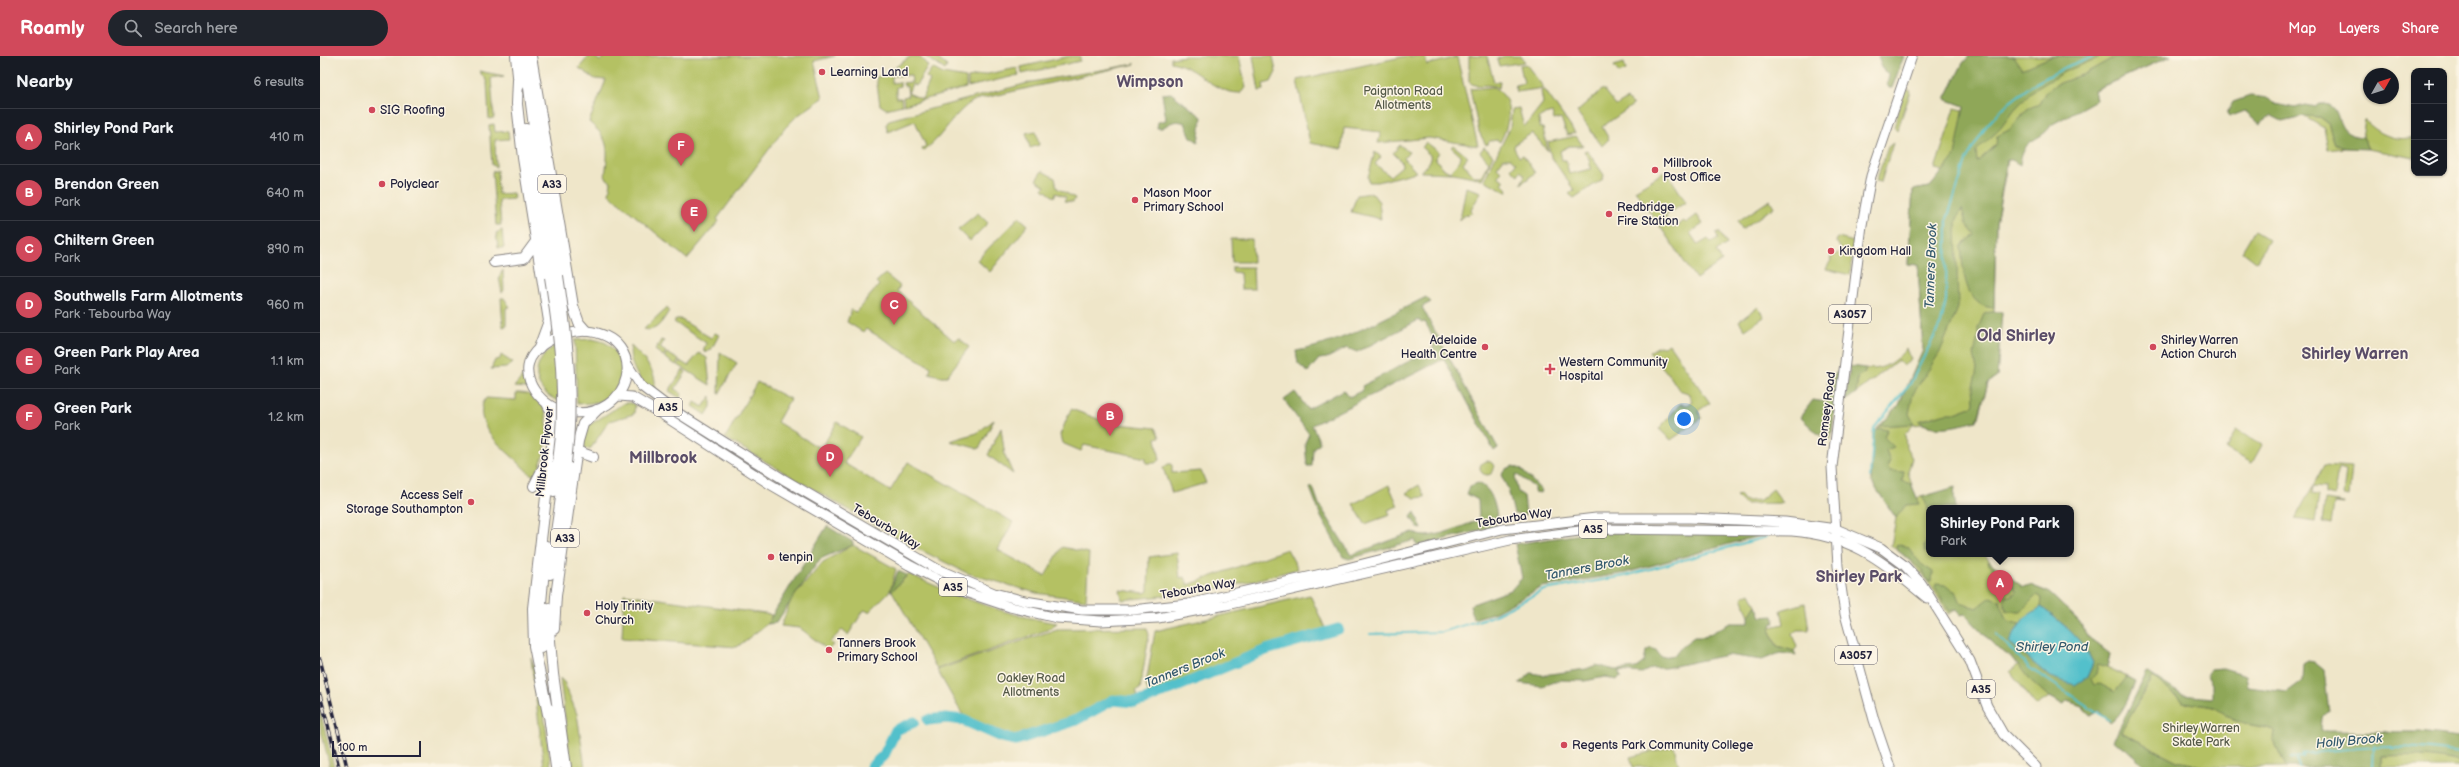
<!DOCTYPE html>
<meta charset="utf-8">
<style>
:root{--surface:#171b24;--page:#20242c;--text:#f1f3f6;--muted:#9ea1a6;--line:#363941;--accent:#d1495b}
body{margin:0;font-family:"Balsamiq Sans",sans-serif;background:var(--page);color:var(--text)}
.controls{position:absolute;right:12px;top:12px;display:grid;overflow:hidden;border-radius:8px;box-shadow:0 1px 3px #0004}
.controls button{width:36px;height:36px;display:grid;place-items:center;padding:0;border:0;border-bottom:1px solid var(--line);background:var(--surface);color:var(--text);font:20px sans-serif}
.compass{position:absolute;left:2043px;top:12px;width:36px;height:36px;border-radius:50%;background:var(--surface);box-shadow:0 1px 3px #0004;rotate:51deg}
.scale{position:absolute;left:12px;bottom:10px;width:89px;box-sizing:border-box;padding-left:4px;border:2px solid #22223b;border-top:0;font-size:11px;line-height:14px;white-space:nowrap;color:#22223b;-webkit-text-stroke:3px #fcf5e5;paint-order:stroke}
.you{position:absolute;left:1364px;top:363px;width:14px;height:14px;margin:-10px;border:3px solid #fff;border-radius:50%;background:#1a73e8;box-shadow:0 0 0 6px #1a73e833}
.badge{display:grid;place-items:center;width:26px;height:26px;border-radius:50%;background:var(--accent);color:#fff;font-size:13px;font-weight:700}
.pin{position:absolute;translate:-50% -33px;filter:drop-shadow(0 1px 2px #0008)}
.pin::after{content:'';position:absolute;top:21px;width:14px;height:12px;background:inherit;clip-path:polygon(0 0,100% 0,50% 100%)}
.popup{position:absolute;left:1606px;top:449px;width:148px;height:52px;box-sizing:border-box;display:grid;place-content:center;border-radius:8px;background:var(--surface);filter:drop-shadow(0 1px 3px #0005);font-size:13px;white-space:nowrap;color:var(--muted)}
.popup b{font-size:15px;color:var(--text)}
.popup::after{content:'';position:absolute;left:50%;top:100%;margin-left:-8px;border:8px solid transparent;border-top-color:var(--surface)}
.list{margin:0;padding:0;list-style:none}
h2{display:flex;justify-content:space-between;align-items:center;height:52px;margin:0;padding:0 16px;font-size:17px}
h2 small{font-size:13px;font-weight:400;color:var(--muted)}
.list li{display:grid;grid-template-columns:26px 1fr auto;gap:12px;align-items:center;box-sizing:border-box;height:56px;padding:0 16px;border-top:1px solid var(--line)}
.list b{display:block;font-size:15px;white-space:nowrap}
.list p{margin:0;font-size:13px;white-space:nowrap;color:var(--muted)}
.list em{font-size:13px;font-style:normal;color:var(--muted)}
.icon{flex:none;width:22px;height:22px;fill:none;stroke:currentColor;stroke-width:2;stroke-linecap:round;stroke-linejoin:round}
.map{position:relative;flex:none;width:2139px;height:711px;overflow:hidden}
header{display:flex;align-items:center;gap:24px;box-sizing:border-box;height:56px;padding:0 20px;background:var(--accent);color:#fff}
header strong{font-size:19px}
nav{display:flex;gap:22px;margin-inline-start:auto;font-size:14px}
.search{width:280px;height:36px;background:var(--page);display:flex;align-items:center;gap:10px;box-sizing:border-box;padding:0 14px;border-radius:22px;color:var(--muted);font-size:15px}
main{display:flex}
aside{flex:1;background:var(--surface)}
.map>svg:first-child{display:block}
</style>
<header>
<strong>Roamly</strong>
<div class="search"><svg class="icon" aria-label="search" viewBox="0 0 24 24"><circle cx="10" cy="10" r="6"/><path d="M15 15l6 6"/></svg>Search here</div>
<nav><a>Map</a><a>Layers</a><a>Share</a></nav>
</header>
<main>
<aside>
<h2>Nearby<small>6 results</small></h2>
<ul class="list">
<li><span class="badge">A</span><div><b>Shirley Pond Park</b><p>Park</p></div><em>410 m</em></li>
<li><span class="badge">B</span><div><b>Brendon Green</b><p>Park</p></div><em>640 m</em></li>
<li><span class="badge">C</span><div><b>Chiltern Green</b><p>Park</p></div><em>890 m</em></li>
<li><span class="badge">D</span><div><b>Southwells Farm Allotments</b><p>Park · Tebourba Way</p></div><em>960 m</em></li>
<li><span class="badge">E</span><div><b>Green Park Play Area</b><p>Park</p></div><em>1.1 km</em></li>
<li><span class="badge">F</span><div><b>Green Park</b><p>Park</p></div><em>1.2 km</em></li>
</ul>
</aside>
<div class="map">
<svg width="2139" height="711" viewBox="0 0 2139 711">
<rect width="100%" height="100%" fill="#fcf5e5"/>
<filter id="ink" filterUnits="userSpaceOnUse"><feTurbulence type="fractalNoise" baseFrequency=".025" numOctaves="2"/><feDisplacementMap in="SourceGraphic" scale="8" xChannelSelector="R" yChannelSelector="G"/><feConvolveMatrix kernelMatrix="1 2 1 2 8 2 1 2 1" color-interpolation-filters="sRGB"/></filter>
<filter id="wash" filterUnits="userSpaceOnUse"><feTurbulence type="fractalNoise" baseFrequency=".012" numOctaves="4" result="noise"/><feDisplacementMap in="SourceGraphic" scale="16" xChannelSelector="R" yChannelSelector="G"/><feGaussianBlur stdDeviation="0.9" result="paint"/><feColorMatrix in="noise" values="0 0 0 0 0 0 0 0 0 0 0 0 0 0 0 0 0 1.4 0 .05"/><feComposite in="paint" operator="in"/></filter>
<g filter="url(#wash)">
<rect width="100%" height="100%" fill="#efe6c9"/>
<path fill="#b4c163" stroke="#6b724f" d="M269 0H274L280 5 285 0H515L494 5 503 42 477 60 465 72 397 163 399 165 367 203 289 138 291 126 285 121C288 94 291 84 269 66L286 24 275 23 259 12Z
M591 0H599L608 10 596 30 592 28 588 37 602 43 610 24 606 21 612 12 623 18 646 22V32L584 49 583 41 588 40 587 30H584L583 27 592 26 591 19 572 20V27L580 26V30L576 31V42H581L582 49 566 53 560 49 556 21 563 20Z
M605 0H614L627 10 625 14Z
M750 0H760V5L702 18 701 11Z
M866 0H919L926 32 920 37C892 37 878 11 851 6V2Z
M933 0H953L956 16 951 26 943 28 944 34 939 35Z
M1086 0H1105L1107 9 1137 1 1158 90 1109 82 1058 87 1061 76 1024 72 1022 93 990 87 977 24Z
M1149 0H1167L1174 26H1180L1179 32C1169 26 1156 33 1149 26Z
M1184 0H1201L1205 6 1179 10 1177 3Z
M1650 0H1851L1757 42 1690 94 1676 167 1674 256H1682L1677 321 1668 327 1659 362 1615 371 1602 368 1593 369 1585 378 1586 391 1592 402 1588 416 1596 442 1621 436 1609 452V498H1664L1672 508 1703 531 1710 529 1728 536 1759 565 1767 580 1790 598 1787 611 1811 623 1790 667 1778 654 1770 659 1762 650 1747 645 1744 649 1729 641 1716 650 1690 615 1698 609 1693 602 1678 593 1645 558 1640 559 1636 554 1628 558C1613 532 1597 507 1571 490L1576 462 1551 425 1553 377 1579 349 1603 294 1598 209 1588 208 1593 134 1610 131 1624 115 1615 113 1635 52 1643 54 1644 50 1625 43 1643 7Z
M1304 7 1306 14 1299 17 1294 10Z
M815 8 655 44C633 56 624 81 603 95L602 93 606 90 595 65 568 76 566 69 569 64 712 26Z
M1206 8 1224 32 1197 36 1195 29 1204 27 1200 9Z
M697 12 699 19 648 31V22Z
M159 15 184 20 171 22 174 62 169 63 167 26Z
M1173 31C1195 42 1190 68 1180 86L1177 84 1170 85 1166 89 1159 76 1150 33Z
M1283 33 1296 50 1307 43 1313 49 1282 71 1289 83 1282 90 1257 56Z
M1585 33 1591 35 1577 75 1574 71Z
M1225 34 1255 77 1247 79 1241 62 1234 64 1232 57 1221 60 1219 63 1220 72H1223L1228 95 1212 77 1195 88 1194 92 1199 101 1203 99 1215 117 1201 128 1205 119 1200 115 1198 119 1191 113 1196 107 1190 102H1184L1177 111 1182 116 1178 120 1184 125 1182 128 1188 134 1187 136 1164 124 1190 72 1192 53 1199 52 1204 71 1223 47 1221 35Z
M1983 60 2000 61 2008 67 2015 88 2024 92 2008 94 2004 72Z
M2045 64C2058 78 2075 86 2094 81V102L2048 93 2042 81Z
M174 68 175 76 188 75 189 83 175 84 176 111 172 109 169 69Z
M716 75 719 89 710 92 706 77Z
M1256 80 1263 90H1249L1240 95 1242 104H1246L1249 118 1271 113 1269 103 1264 95 1267 94 1284 119 1283 123 1254 142 1249 138 1254 134 1231 101 1228 86Z
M1106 86 1119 96 1115 103 1120 107 1122 112 1130 116 1140 104V99L1131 91 1133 89 1148 101 1143 107 1154 120H1161L1169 106 1160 96 1164 91 1173 99 1162 123 1134 117 1101 116 1111 104 1110 99 1102 92Z
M1573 87 1561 126 1556 125 1568 91Z
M1080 89 1089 96 1084 102 1096 116 1058 126H1049L1048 121 1055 96 1061 101 1055 108 1070 120 1082 110 1081 105 1073 97Z
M177 114 178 138 193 137 194 143 179 144 181 169H176L172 116Z
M722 115 735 122 737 132 755 142 753 146 744 145 746 141 736 137 734 141 723 133 725 130 716 124Z
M1346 115 1366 146 1345 160 1353 172 1364 165 1366 167 1377 159 1383 168 1370 177 1378 189 1388 183 1391 186 1398 182 1396 177 1399 176 1407 188 1396 195 1402 205 1376 223 1315 134Z
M1146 131 1161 136 1151 154 1152 157 1144 159 1140 164Z
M1052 137 1059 146 1061 163 1031 156 1037 139Z
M1450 144 1454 151 1422 173 1418 165Z
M658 157 668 167 650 185 638 173Z
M699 161 708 169 670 216 657 204Z
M182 174 184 192H178L176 177Z
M1934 175 1949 184 1936 206 1922 195Z
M1518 182 1534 186 1530 219 1506 213 1511 204 1510 202 1522 195 1516 185Z
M911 183H932L933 206H912Z
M912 211H933L934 233H921L920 217 912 216Z
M183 214 184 234 182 237 179 221Z
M565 218 580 230 577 235 634 285 639 282 649 291 627 320H620L609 317 611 311 546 273 543 276 527 266 531 254 536 256 559 229 556 226Z
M181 242H184L190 251 186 252V270L183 271Z
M347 251 349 255C343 264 337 277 324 273Z
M1438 251 1444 261 1425 274 1419 265Z
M356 263H360L391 282 395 277 399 279 391 294 387 296 383 295 386 287 354 266Z
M272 283C276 284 282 285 286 287 306 300 307 329 287 342 279 348 267 347 257 348L255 284Z
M341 284 344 285 340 292 346 296 343 300 335 294Z
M1349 288 1390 347 1378 355 1382 362 1351 384 1339 373 1360 348 1367 349 1372 345 1368 337 1359 334 1350 320 1329 296 1339 290 1344 291Z
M236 289 239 345C209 334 211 304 236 289Z
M311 290C322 301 343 320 332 337 320 327 307 306 311 290Z
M1586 293 1591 304 1583 310 1578 304 1536 337 1538 320 1545 312C1562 316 1575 305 1586 293Z
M400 296 417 307 399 338Z
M347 297 359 304 356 309 344 301Z
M379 297 387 302 390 329 358 309 360 305 368 310Z
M181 299 193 307 186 312 171 313 175 304 180 303Z
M363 314 366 316 355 333 362 338 360 342 349 335Z
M203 320 207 332 194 331Z
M437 326 470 343 457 366 501 393 517 366 541 381 524 407 570 435 588 406 693 466 678 494 725 520 742 491 769 497 766 544 716 537 647 517 586 487 405 382Z
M196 337C240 335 229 396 215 420 208 418 201 409 196 404 181 391 150 365 166 342L196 344Z
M391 340V351L386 359 373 350 375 346 383 351Z
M304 347H312L315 349 314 358 289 365 271 392 265 393 262 384 268 370Z
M751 353 789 367 836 372 840 381 836 382 840 404 835 407H826V402L764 389 761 395 742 387 740 379Z
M674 364 659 393 630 385 657 377Z
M681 372 685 400 693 418 668 399Z
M1916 374 1942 389 1932 407 1906 393Z
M1512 376 1511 383 1507 385 1498 378Z
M1160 412a7 7 0 1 1 14 0a7 7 0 1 1-14 0Z
M848 408H852V417L881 415 886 427 852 437 843 412Z
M2004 409 2032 411 2029 440 2023 439 2026 414 2018 412 2014 440 2005 438V431L1993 430 1992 438 1999 439 1995 466 1975 463Z
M1069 429 1078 450 1068 454 1070 459 1045 468 1033 448Z
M1099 429 1105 441 1095 442 1086 437Z
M1453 433 1463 447 1425 448 1416 440 1420 439 1425 445 1440 444Z
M2005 444 2024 447V448L2014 447 2011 469 2002 467Z
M533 489 576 513 570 535 549 556 544 554 528 579 522 574 510 586 513 589 508 594 480 572 461 570 471 544 503 506Z
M967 493 978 513 912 530 855 539 802 544 800 534 825 537 828 535 829 501 857 497 860 522 865 521 868 529Z
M589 518C637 540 683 559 737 567L727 574 617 613 572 535Z
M1430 537 1436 549 1429 560 1422 541Z
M304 538 452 559 447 568 417 591 302 582Z
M990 539 1006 574 945 592 829 639 826 628 835 575Z
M1485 547 1489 574H1477L1472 578 1477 591 1474 595 1457 590 1450 576 1451 571 1464 568 1461 554Z
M827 572 829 579 820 633 816 635 818 641 790 642 765 657 698 681 645 663 617 614 737 573Z
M211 602 220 627 231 711H224Z
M1833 621 1863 646 1895 651 1916 665 1954 674 1966 711H1885L1857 705 1801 676Z
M240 622 244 626 257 658 265 711H251Z
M0 654 14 711H10L0 670Z
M1354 690 1359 711H1313L1310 701Z
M2097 699 2114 700 2139 706V711H2061V700Z"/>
<path fill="#8fa759" stroke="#58644a" d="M1558 0H1584L1572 32H1569L1567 28 1569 19 1564 16Z
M1649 0H1693L1702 13 1733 0H1783L1744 16 1711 36 1694 54 1680 73 1656 95 1657 106 1676 89 1677 80 1689 74 1707 53 1719 48 1726 35 1735 29 1764 18 1791 3 1804 0H1851L1774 34 1776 44 1731 69C1722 86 1702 80 1700 109L1692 104H1687L1676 167 1674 252C1644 251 1643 214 1641 190L1655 179 1646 168 1642 153 1636 165 1638 252 1620 296 1593 338 1589 358 1593 365V368L1560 370 1579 349 1603 294 1598 209 1588 208 1593 134 1610 131 1635 100 1644 50 1625 43 1643 7Z
M851 37 882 61 878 86 871 81 865 67C854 63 851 67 842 72H837L838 66 846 64 842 38Z
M1930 40 1949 42 1955 48 1975 52 1985 49 1995 51 1999 48C2029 46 2007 78 2042 81L2048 93 2024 92 2015 88 2008 67 2000 61 1983 60 1962 65 1952 60 1940 68 1925 55 1909 61 1907 57 1913 46Z
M1106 241 1111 246 1102 251 1178 392 1174 395 1124 303 992 369 1000 387 993 392 992 410H987L985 387 989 378 964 344 975 336 988 353 1024 334 1029 341 1043 334 1042 330 1114 292 1111 286 1115 284 1105 266 1101 267 1099 264 1037 296 1027 292 1007 302 999 303 988 316 978 308 976 295C1022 287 1064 262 1106 241Z
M1670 256H1682L1677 321 1668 327 1657 365C1641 369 1612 377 1599 365L1626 357H1635L1651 351 1654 347 1653 330 1657 314 1654 298 1658 281V272L1664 258Z
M1530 310 1545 312V317L1538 320 1536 337 1525 345Z
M1518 316 1512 376 1498 378 1480 361 1493 344 1506 346 1508 323Z
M1558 372 1567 374 1564 381 1574 391 1566 394 1570 405 1567 411 1570 415 1584 416 1582 425 1591 428 1599 446V448L1586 449 1576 462 1551 425 1553 377Z
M1193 410 1201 413 1222 435 1221 437 1214 436V431L1196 418 1195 423 1198 436 1204 440 1206 459 1194 458 1188 433 1181 419 1184 414Z
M1158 427C1173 433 1175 450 1178 464L1174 471 1097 490 1095 484 1029 503 1023 501 1001 461 990 432 993 431 999 448 1031 499 1093 476C1107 488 1143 469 1159 464L1158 444 1147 438 1150 430Z
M1635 431 1634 439 1636 452H1609V457L1607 455 1606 447 1602 441Z
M1095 456 1102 473 1098 472 1091 461Z
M507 470 533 486V489L500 503 456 567 447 568Z
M1275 476 1449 477 1305 517 1222 531 1176 556 1153 563 1150 549 1191 534 1202 522 1195 488Z
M1609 480V497L1605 495 1604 490Z
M1580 488 1588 491 1601 508 1613 516 1612 525 1609 526 1600 512 1577 494 1576 490Z
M1668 505 1703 531 1710 529 1728 536 1759 565 1767 580 1790 598 1787 611 1778 608 1776 618 1771 623 1774 629 1780 628 1795 636 1807 621 1815 625C1811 638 1802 660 1790 667L1778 654 1770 659 1762 650 1747 645 1744 649 1729 641 1708 622 1693 602 1678 593 1645 558 1640 559 1636 554 1629 555 1615 531 1616 528 1625 529 1631 534 1635 535 1640 547 1657 552 1671 541 1679 544 1688 565 1700 568 1689 586 1730 621H1767L1773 607C1762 582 1742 567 1721 551L1722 542 1717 539 1701 555H1687L1684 549 1685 540H1692L1696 535C1691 526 1667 512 1668 505Z
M578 515 587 519 572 535H570Z
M1436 549 1441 561 1453 560 1455 567H1452L1450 576 1457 590 1474 595 1476 599 1460 597 1442 604 1407 599 1345 612H1332L1322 617 1298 615 1301 621 1296 624 1285 621 1265 625 1240 624 1222 630 1199 627 1211 617 1223 619 1266 613 1276 609 1295 614 1316 612 1324 606 1326 595 1331 592 1336 594 1341 601 1355 599 1362 590 1374 581H1384L1410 567H1429V560Z
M1988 605 1994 606 2004 614 2009 655 2002 662 2001 675 2100 676 2139 681V706C2112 699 2089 699 2061 700V711H1966L1953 683 1954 674 1916 665 1894 651 1863 646 1833 621 1801 676 1857 705 1885 711H1823L1824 709 1805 692 1793 685 1827 616 1862 639 1892 642V628L1887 620 1890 613 1903 612 1926 619 1928 631 1967 636 1982 625 1983 608Z"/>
<path fill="#53c0cb" stroke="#3a7183" d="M1721 551C1742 567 1762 582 1773 607L1767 621 1755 629 1730 621 1689 586 1704 562Z"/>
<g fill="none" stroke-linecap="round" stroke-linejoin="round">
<path stroke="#53c0cb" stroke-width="2" d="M1550 421 1554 372 1590 328 1621 267 1626 244 1627 163 1647 102 1667 69 1685 50 1712 29 1748 10 1774 0
M1050 578 1122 576 1173 560 1224 534 1305 520 1446 481
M1676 578 1711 613 1789 664
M1971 702 1983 701V698C2037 691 2085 687 2139 697
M1976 702 1979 711
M2053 711 2054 690"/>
<path stroke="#53c0cb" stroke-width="11" d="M608 664 626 662 643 664 682 681 696 684 756 664 793 644 816 646 825 644 946 594 1018 573
M551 711 564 699 576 674 594 666"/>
</g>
</g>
<g filter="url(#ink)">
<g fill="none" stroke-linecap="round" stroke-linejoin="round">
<defs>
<path id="primary" d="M266 275C332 281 313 366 248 356 235 354 223 346 215 335 190 298 235 276 266 275Z
M307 308 321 330 350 352 463 423 617 513 674 537 705 545 762 554H812L868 548 1019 514 1182 473 1276 462H1370L1465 466 1516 473 1561 492 1584 509 1601 527 1650 605 1667 650 1683 678 1716 711
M299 340 312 341 338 356 448 427 589 509 636 533 690 551 737 562 781 565 838 562 906 549 1190 484 1275 473 1472 475C1536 481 1560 504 1607 542
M1570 711 1554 664 1525 558 1518 510 1512 411 1542 169 1551 120 1592 0"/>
<path id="highway" d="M196 0 199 30
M205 0 215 79 238 220
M211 0 253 250 259 267 266 275
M198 24 197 48 203 102 229 265 219 292
M206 73 230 221
M174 206 204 202 215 187
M256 395 273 401
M214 430 228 403
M234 435 238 406
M230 518 246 407
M227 552 233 618 246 711
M234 573 236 540 258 385 263 368 277 354
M221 592V547L226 490
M228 652 236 711
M228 658 214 590 213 552 234 373 233 358 228 349"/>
</defs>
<use href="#primary" stroke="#888482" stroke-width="11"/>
<use href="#highway" stroke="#888482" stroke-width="12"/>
<use href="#primary" stroke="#fff" stroke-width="9"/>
<use href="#highway" stroke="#fff" stroke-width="10"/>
<defs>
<path id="rail" d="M0 603 27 711
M0 639 19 711"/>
</defs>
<use href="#rail" stroke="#22223b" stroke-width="3.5"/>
<use href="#rail" stroke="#fcf5e5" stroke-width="2" stroke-dasharray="6" stroke-linecap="butt"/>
<defs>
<path id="highway-bridge" d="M238 220C248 285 254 342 246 407
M230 221C240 284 247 343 238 406"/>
</defs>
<use href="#highway-bridge" stroke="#888482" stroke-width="12" stroke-linecap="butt"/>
<use href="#highway-bridge" stroke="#fff" stroke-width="10"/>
</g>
</g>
<g fill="#d1495b" stroke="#fcf5e5" stroke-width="1.5">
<circle cx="502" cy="16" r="4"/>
<circle cx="52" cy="54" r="4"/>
<circle cx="1335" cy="114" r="4"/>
<circle cx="62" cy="128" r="4"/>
<circle cx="815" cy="144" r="4"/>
<circle cx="1289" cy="158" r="4"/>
<circle cx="1511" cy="195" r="4"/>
<circle cx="1165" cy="291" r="4"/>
<circle cx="1833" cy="291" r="4"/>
<path d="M1228 307h4v4h4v4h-4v4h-4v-4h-4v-4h4z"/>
<circle cx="151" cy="446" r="4"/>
<circle cx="451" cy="501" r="4"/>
<circle cx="267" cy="557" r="4"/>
<circle cx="509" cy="594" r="4"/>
<circle cx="1244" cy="689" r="4"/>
</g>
<g text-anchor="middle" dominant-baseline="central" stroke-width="3" stroke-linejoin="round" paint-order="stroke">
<g fill="#fcf5e5" stroke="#63616e" stroke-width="1">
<rect x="218" y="119" width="28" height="18" rx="3"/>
<rect x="1509" y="249" width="42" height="18" rx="3"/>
<rect x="334" y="342" width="28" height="18" rx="3"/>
<rect x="1259" y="464" width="28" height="18" rx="3"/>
<rect x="231" y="473" width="28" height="18" rx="3"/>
<rect x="619" y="522" width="28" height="18" rx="3"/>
<rect x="1515" y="590" width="42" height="18" rx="3"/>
<rect x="1647" y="624" width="28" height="18" rx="3"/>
</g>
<g font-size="11" font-weight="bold" fill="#22223b">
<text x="232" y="128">A33</text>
<text x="1530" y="258">A3057</text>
<text x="348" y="351">A35</text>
<text x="1273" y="473">A35</text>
<text x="245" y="482">A33</text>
<text x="633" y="531">A35</text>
<text x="1536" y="599">A3057</text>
<text x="1661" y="633">A35</text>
</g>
<g font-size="12" fill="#22223b" stroke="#fcf5e5" text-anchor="start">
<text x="510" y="16">Learning Land</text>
<text x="60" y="54">SIG Roofing</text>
<text x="1343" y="107">Millbrook<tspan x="1343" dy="14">Post Office</tspan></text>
<text x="70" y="128">Polyclear</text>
<text x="823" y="137">Mason Moor<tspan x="823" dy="14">Primary School</tspan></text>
<text x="1297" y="151">Redbridge<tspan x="1297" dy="14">Fire Station</tspan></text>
<text x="1519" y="195">Kingdom Hall</text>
<text x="1157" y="284" text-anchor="end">Adelaide<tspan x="1157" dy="14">Health Centre</tspan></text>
<text x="1841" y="284">Shirley Warren<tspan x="1841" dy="14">Action Church</tspan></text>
<text x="1239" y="306">Western Community<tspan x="1239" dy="14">Hospital</tspan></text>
<text x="143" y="439" text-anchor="end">Access Self<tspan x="143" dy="14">Storage Southampton</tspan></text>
<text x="459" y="501">tenpin</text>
<text x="275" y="550">Holy Trinity<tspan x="275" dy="14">Church</tspan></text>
<text x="517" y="587">Tanners Brook<tspan x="517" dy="14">Primary School</tspan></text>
<text x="1252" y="689">Regents Park Community College</text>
</g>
<g font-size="12" fill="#555a49" stroke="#fcf5e5">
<text x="1083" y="35">Paignton Road<tspan x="1083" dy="14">Allotments</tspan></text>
<text x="711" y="622">Oakley Road<tspan x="711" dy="14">Allotments</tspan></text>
<text x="1881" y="672">Shirley Warren<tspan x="1881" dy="14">Skate Park</tspan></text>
</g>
<g font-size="12" fill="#22223b" stroke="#fcf5e5">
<text transform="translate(1507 353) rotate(-83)">Romsey Road</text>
<text transform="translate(225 396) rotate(-84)">Millbrook Flyover</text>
<text transform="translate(1194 462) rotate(-9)">Tebourba Way</text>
<text transform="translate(566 471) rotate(31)">Tebourba Way</text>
<text transform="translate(878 533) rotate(-10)">Tebourba Way</text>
</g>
<g font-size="13" font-style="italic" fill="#33596d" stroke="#fcf5e5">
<text transform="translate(1611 210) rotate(-88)">Tanners Brook</text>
<text transform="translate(1267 512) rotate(-11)">Tanners Brook</text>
<text x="1732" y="591">Shirley Pond</text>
<text transform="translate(865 612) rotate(-22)">Tanners Brook</text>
<text transform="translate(2029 685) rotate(-5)">Holly Brook</text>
</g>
<g font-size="16" font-weight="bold" fill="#5a4d68" stroke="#fcf5e5">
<text x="830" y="26">Wimpson</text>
<text x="1696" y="280">Old Shirley</text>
<text x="2035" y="298">Shirley Warren</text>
<text x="343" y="402">Millbrook</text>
<text x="1539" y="521">Shirley Park</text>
</g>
</g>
</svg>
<div class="controls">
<button>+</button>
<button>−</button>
<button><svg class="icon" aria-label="layers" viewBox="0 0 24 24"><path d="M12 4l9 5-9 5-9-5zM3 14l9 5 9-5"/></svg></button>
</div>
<svg class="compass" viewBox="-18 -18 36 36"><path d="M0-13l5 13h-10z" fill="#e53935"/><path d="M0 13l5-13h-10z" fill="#9ea1a6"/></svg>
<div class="scale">100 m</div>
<div class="you"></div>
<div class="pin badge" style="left:1680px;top:547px">A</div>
<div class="popup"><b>Shirley Pond Park</b>Park</div>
<div class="pin badge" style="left:790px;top:380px">B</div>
<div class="pin badge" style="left:574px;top:269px">C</div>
<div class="pin badge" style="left:510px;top:421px">D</div>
<div class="pin badge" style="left:374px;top:176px">E</div>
<div class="pin badge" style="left:361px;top:110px">F</div>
</div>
</main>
